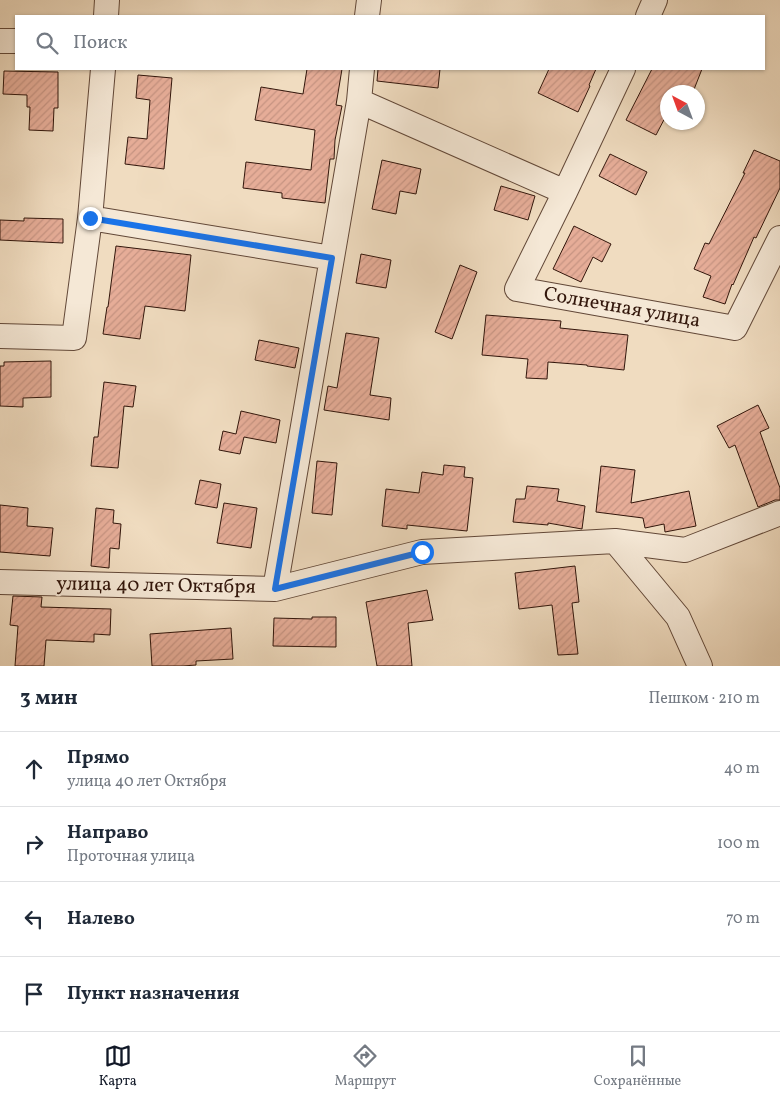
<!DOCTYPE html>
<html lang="ru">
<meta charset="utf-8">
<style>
:root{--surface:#fff;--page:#f2f2f3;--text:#1f2937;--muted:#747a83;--line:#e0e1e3;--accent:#111827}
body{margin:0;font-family:Vollkorn,serif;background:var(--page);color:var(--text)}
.compass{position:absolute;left:660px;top:85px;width:45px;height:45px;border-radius:50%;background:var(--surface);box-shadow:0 1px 4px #0004;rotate:319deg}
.stop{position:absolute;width:15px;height:15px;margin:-11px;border:4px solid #1a73e8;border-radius:50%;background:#fff}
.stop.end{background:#1a73e8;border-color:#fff;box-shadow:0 1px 5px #0008}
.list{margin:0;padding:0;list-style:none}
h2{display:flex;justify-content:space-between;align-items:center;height:65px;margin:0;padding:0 20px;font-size:21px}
h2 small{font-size:16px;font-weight:400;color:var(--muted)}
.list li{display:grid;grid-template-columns:32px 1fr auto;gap:15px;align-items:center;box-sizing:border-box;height:75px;padding:0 20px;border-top:1px solid var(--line)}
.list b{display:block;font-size:19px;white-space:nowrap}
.list p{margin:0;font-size:16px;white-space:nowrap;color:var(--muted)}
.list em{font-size:16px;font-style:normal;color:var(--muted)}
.icon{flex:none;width:28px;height:28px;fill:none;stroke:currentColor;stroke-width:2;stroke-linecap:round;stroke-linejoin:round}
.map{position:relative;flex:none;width:780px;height:666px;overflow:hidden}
.search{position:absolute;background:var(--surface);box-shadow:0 1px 4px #0004;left:15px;right:15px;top:15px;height:55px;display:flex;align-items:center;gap:12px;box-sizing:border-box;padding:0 18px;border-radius:0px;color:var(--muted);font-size:19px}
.sheet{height:365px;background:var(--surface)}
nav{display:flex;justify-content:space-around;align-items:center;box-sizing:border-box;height:70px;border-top:1px solid var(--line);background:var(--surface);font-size:14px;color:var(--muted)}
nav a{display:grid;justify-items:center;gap:2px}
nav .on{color:var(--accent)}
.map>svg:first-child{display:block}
</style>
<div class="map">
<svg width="780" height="666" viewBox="0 0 780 666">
<defs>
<pattern id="building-hatch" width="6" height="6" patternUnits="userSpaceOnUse" patternTransform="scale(1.25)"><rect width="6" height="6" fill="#e6ad98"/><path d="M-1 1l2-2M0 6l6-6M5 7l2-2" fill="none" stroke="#c69482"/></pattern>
</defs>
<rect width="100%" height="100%" fill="#f0dcc0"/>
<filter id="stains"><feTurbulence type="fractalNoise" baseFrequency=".004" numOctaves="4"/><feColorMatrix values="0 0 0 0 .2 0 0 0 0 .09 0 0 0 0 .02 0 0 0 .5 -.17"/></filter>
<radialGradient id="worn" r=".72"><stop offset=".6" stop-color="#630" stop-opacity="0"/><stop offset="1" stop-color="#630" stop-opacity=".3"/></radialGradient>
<path fill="url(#building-hatch)" stroke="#32160b" d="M307 69H342L336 105 342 106 335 140 334 159H330L325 203 282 198V193L243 188 246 162 311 170 315 130 255 120 261 87 303 94Z
M378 69H440L438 88 377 81Z
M549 69H596L589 85 590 86 578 112 538 93Z
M652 69H702L693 92H668V112L656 135 626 120Z
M4 71 58 72V108H54L53 131 29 130 30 107H27V95L3 94Z
M138 75 172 78 164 169 125 164 128 137 147 139 150 100 136 98Z
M754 150 780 161V188L756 238 754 237 733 285 732 284 725 304 703 297 711 276 694 269 705 243 709 244 745 173H743Z
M610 154 647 172 636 195 599 176Z
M382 160 421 169 416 194 400 191 396 214 372 209Z
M501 186 535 196 528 220 494 210Z
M24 218 63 219V243L0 240V220L24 221Z
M574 226 611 244 602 262 593 257 581 282 553 269Z
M116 246 191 255 185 311 145 306 140 339 103 334 107 307H108Z
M361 254 391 260 386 288 356 283Z
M460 265 477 272 452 339 435 332Z
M486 315 561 321 560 328 628 335 624 370 587 366V365L548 362 547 379 526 378 528 359 482 355Z
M346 333 379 338 370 395 391 398 389 420 324 410 328 386 337 388Z
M259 340 299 348 295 368 255 360Z
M51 361V397L23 398V407L0 406V366H4V362Z
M104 382 136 386 133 407 124 406 118 468 91 466 94 437H98Z
M758 405 769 428 760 432 780 488V500H775L758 507 735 445 729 448 717 426Z
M241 411 280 420 276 443 244 437 240 454 219 450 223 431 236 434Z
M317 461 337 463 332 515 312 513Z
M444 465 465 467 464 477 473 478 467 531 407 525V529L382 526 386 489 419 493 422 472 443 475Z
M601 466 635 470 631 503 689 491 696 526 665 532 664 524 645 528 643 518 596 512Z
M200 480 221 484 217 508 195 504Z
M527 486 559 489 557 501 585 506 582 529 548 523V525L513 522 516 499H525Z
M224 503 257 508 251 548 217 543Z
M0 505 28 508 27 526 53 528 50 556 0 552Z
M96 508 114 510 113 523 121 524 119 549 110 548 109 568 91 566Z
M575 566 579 602 572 603 578 654 558 655 552 605 519 609 515 573Z
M427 590 433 620 408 623 412 666H377L366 602Z
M13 596 42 597 41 607 111 609 110 635 94 634V642L46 640 44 666H15L18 626 10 625Z
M312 617H336V647L273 646 274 618 312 619Z
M231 628 233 659 196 661V665L183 666H152L150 634Z"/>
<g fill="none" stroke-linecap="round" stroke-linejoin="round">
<defs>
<path id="street" d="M106 16 107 0
M367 16 369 0
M648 16 655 0
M0 41H16
M623 69 565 192 517 289 735 328 780 238
M359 101 565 192
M90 218 332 258
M0 336 74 338 90 218 103 69
M615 541 678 617 700 666
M0 582 275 589 422 552 615 541 685 550 780 513
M275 589 359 101 362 69"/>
</defs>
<use href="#street" stroke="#624838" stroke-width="26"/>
<use href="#street" stroke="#f5e8d6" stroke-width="24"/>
</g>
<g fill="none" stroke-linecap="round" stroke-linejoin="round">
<path stroke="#1a73e8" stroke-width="6" d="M90 218 332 258 275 589 422 552"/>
</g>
<g text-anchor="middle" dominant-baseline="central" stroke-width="4" stroke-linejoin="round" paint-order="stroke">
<g font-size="20" fill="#32160b" stroke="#f5e8d6">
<text transform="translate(622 308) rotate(10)">Солнечная улица</text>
<text transform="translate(156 586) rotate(1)">улица 40 лет Октября</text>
</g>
</g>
<rect width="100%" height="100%" filter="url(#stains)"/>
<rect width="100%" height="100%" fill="url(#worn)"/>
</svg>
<svg class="compass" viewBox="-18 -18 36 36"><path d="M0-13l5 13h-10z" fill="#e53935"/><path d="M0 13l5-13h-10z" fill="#747a83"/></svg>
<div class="stop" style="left:422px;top:552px"></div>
<div class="stop end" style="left:90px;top:218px"></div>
<div class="search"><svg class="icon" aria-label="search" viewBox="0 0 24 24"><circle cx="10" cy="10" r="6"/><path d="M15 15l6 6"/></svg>Поиск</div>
</div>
<section class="sheet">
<h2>3 мин<small>Пешком · 210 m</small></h2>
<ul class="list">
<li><svg class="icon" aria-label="ahead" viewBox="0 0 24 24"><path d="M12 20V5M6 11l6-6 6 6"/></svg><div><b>Прямо</b><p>улица 40 лет Октября</p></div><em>40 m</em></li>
<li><svg class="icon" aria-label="right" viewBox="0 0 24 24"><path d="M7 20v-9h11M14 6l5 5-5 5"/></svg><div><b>Направо</b><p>Проточная улица</p></div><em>100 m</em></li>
<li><svg class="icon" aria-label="left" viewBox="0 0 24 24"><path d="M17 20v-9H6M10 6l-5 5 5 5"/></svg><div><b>Налево</b></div><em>70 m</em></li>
<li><svg class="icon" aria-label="arrive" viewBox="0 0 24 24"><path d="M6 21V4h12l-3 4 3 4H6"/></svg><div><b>Пункт назначения</b></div></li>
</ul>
</section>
<nav>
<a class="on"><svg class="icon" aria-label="map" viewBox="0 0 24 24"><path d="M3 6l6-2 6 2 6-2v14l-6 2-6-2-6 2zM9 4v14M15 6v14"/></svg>Карта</a>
<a><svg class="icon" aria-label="directions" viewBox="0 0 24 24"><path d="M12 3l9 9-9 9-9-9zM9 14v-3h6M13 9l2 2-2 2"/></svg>Маршрут</a>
<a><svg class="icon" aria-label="saved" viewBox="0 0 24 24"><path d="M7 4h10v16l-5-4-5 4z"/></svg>Сохранённые</a>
</nav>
